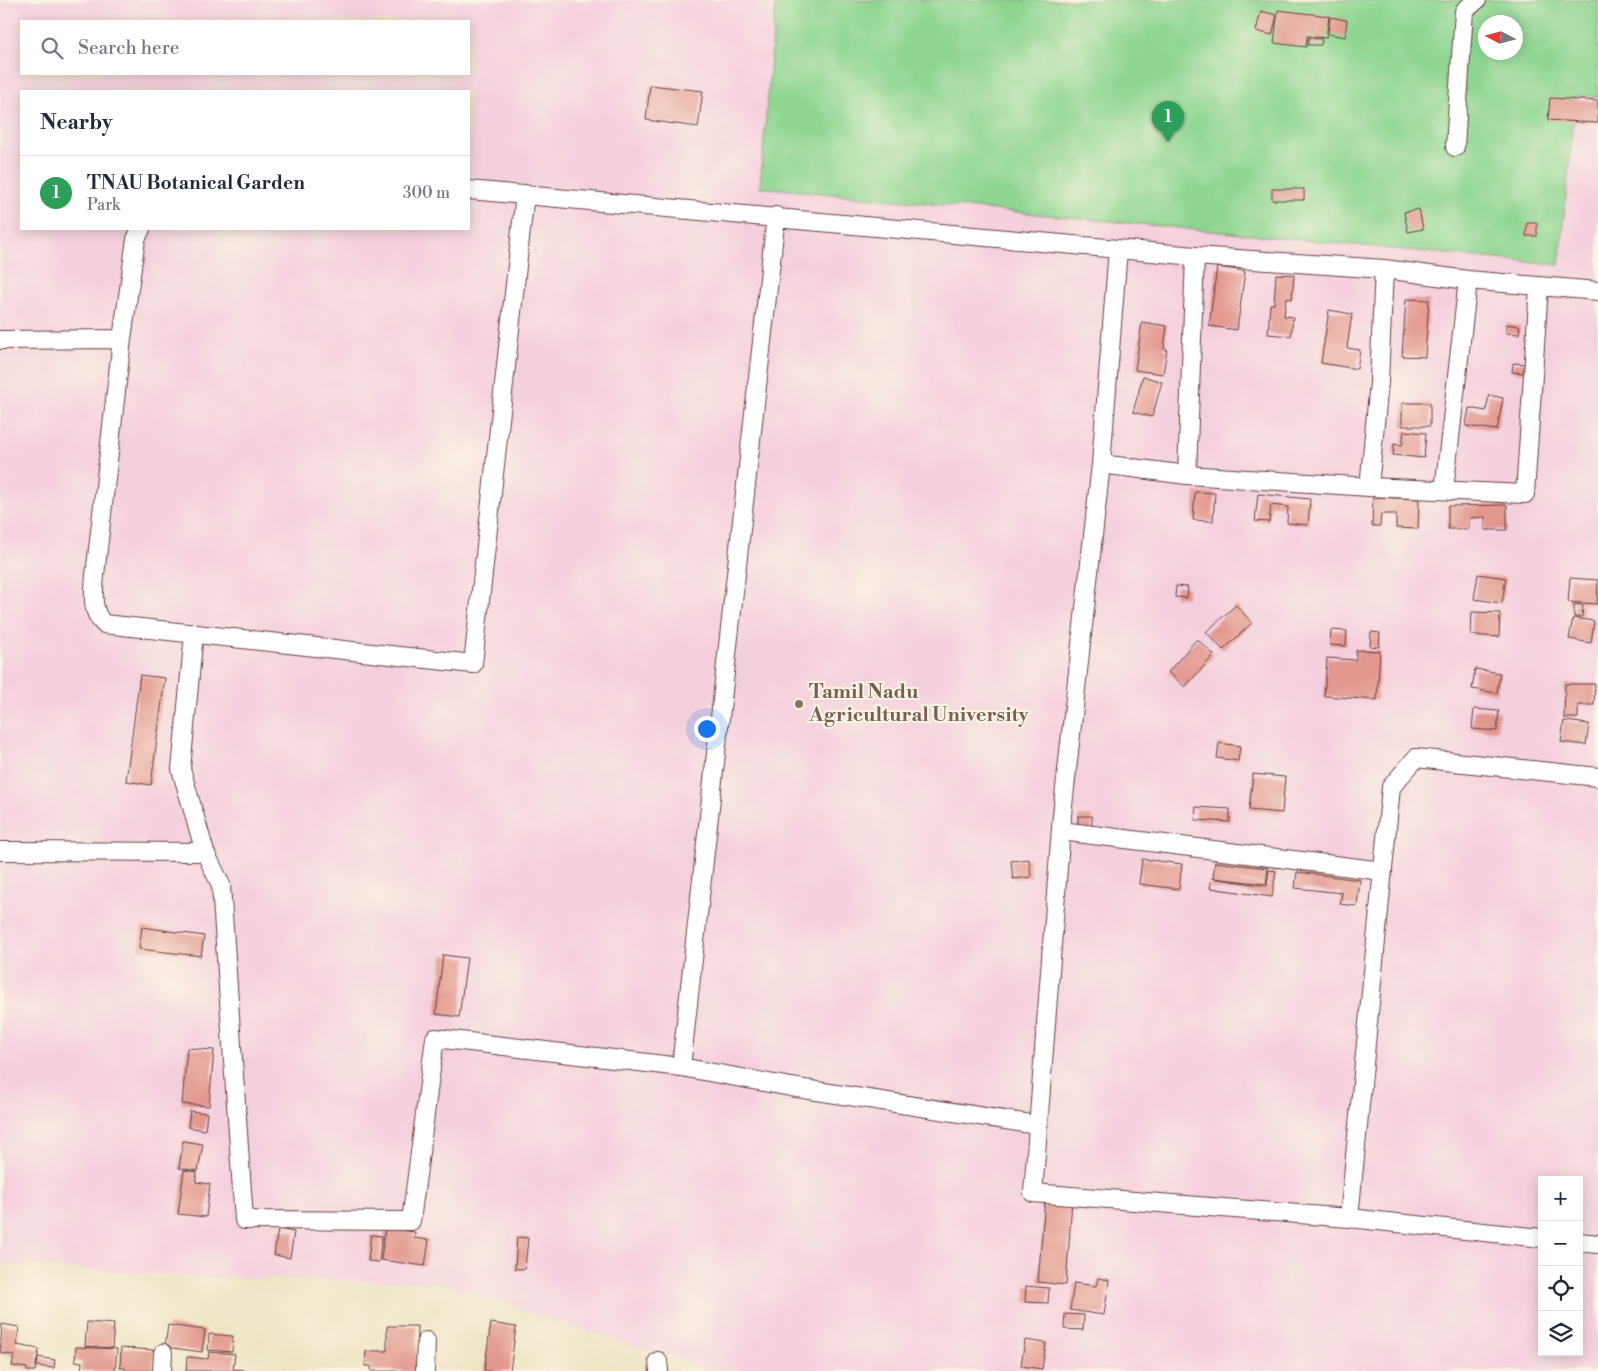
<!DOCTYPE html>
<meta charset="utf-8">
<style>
:root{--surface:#fff;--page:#f6f6f7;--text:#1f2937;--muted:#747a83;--line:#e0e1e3;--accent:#1a73e8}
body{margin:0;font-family:"Libre Bodoni",serif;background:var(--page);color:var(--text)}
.controls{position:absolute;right:15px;bottom:15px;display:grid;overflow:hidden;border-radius:0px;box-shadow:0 2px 12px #0003}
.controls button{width:45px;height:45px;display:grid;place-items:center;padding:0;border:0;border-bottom:1px solid var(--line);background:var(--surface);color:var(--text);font:25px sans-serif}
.compass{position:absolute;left:1478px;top:15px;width:45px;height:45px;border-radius:50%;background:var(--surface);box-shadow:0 2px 12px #0003;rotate:276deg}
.you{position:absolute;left:706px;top:728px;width:18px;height:18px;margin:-12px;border:4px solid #fff;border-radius:50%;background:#1a73e8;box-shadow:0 0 0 8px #1a73e833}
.badge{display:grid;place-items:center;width:32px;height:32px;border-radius:50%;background:var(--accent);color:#fff;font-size:16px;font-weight:700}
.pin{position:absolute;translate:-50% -41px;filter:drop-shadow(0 1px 2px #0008)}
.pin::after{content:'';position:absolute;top:26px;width:18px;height:15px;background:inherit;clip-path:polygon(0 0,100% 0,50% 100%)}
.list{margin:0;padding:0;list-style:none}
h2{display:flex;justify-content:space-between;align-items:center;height:65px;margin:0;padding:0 20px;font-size:21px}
h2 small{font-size:16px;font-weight:400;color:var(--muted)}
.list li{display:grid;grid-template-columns:32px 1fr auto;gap:15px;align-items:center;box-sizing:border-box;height:75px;padding:0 20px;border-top:1px solid var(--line)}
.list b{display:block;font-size:19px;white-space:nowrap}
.list p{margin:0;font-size:16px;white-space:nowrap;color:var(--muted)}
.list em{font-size:16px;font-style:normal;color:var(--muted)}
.icon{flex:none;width:28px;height:28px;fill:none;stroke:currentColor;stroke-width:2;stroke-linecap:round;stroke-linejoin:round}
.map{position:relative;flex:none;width:1598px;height:1371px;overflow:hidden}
.search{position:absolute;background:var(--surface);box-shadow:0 2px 12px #0003;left:20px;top:20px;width:450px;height:55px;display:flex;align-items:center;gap:12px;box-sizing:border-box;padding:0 18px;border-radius:0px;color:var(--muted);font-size:19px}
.panel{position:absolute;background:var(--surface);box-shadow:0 2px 12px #0003;left:20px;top:90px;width:450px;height:140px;border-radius:0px}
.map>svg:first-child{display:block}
</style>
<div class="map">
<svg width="1598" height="1371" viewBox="0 0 1598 1371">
<rect width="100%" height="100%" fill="#fcf5e5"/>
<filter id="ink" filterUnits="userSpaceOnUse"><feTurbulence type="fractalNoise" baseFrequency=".02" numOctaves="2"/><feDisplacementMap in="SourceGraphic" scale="10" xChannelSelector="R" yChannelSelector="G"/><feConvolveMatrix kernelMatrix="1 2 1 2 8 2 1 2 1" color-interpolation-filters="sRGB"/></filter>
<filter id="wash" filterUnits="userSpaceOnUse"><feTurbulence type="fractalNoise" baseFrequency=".0096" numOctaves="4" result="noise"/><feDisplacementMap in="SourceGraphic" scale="20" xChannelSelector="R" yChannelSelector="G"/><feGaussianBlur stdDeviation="1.12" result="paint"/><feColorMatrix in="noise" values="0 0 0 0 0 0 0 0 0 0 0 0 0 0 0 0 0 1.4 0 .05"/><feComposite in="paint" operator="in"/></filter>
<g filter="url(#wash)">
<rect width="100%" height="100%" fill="#eee4c5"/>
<path fill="#f4cfdd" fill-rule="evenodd" d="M0 0H1598V1371H800L706 1369 439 1283 204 1277 0 1264ZM21 21H469V74H21ZM1486 22H1516V52H1486ZM21 91H469V229H21ZM1542 1180H1579V1352H1542Z"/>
<path fill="#8dd590" stroke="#6c7a5e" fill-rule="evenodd" d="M776 0H1598V97L1576 96 1559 265 760 187ZM1486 22H1516V52H1486Z"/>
<g id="blocks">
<path fill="#e3988f" d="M1278 10 1329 16 1326 38 1307 36 1306 47 1274 43Z
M1261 11 1277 15 1272 35 1256 31Z
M1330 17 1347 20 1345 37 1328 34Z
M1308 38 1322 39 1321 45H1308Z
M650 85 703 91 698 127 646 120Z
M1550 98 1598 101V123L1548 120Z
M1272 189H1304V200H1272Z
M1419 209 1423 229 1408 232 1404 212Z
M1527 223H1537V236H1526Z
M1217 267 1245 271 1237 330 1209 326Z
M1276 274 1294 275 1292 299 1286 298 1284 316 1293 317 1291 336 1268 334 1270 304H1274Z
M1406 299 1429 300 1425 357 1402 356Z
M1329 310 1352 314 1347 348 1360 350 1357 369 1321 363Z
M1142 322 1167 326 1164 349H1167L1163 374 1135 370Z
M1506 324 1520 326 1519 334 1506 333Z
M1513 363 1525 364 1524 373 1512 372Z
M1143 376 1162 382 1152 417 1133 412Z
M1489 395 1503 398 1497 430 1466 426 1469 408 1486 411Z
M1402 403H1430V426H1402Z
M1404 431 1426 433 1424 458 1393 455 1394 444 1402 445Z
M1195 492 1215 493 1213 521 1193 520Z
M1258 494 1310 499 1308 525 1287 523 1288 507 1271 505 1269 522 1255 521Z
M1373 497 1419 499 1418 529 1396 528V514H1381L1380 526H1372Z
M1507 505V530H1485V517L1469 518V529H1448V506Z
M1478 574 1506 578 1502 603 1474 599Z
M1570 578 1598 580 1597 604 1568 602Z
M1176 586 1188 587 1187 598 1175 597Z
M1574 604 1583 605 1582 617H1574Z
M1236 605 1252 623 1223 650 1206 632Z
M1472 612 1500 613 1499 637 1471 635Z
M1573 618 1594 621 1591 643 1569 639Z
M1331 630 1347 631 1346 646 1330 645Z
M1371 632 1380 633 1379 647 1370 646Z
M1197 639 1214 655 1185 687 1168 672Z
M1356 650 1380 651 1377 700 1324 696 1327 658 1356 660Z
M1475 669 1500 673 1497 693 1472 689Z
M140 675 165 678 151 785 126 781Z
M1565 684H1595L1594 705H1578V718H1564Z
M1474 709 1499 711 1497 731 1472 729Z
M1564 721 1589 724 1586 745 1561 742Z
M1219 743 1240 746 1238 761 1217 758Z
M1253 774 1285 777 1282 813 1249 810Z
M1196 807 1230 809V822L1195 820Z
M1078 816H1092V829H1078Z
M1029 859 1031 877 1013 879 1011 861Z
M1142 859 1182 864 1179 889 1139 884Z
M1215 862 1268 868 1266 884 1213 878Z
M1269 870 1276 871 1272 897 1210 888 1212 878 1267 886Z
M1297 872 1360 880 1357 906 1340 904 1342 893 1295 888Z
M142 927 204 936 201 956 139 949Z
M443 955 467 958 459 1017 436 1014Z
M187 1048 214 1050 209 1106 182 1104Z
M190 1111 207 1113 205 1130 188 1127Z
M183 1141 203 1144 198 1171 179 1168Z
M184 1170 197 1172 196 1182 210 1184 206 1217 178 1214Z
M1045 1199 1072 1201 1066 1285 1038 1282Z
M385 1228 415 1232 414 1238 429 1240 425 1266 381 1260Z
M278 1229 294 1232 290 1258 274 1255Z
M371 1235 382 1236 379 1262 368 1261Z
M517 1237 528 1238 525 1269H515Z
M1098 1278 1109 1280 1104 1315 1070 1310 1074 1283 1096 1286Z
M1026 1286 1049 1288 1048 1303 1025 1302Z
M1065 1314 1084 1315 1083 1330 1064 1329Z
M87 1322 114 1324 112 1348 85 1346Z
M491 1323 516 1327 510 1371H484Z
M2 1324 19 1327 17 1345 39 1349 35 1371H27V1368L12 1366 14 1355 0 1353Z
M168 1325 205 1330 202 1352 165 1347Z
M387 1326H417L416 1371H371V1366H365L366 1351H387Z
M209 1334 233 1336 232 1352 208 1350Z
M1025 1340 1046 1343 1042 1369 1021 1366Z
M76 1347 117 1349 115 1371H81L82 1362 75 1361Z
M121 1348 154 1350 153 1371H125V1368H120Z
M209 1352 235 1354 233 1369 243 1370V1371H186L187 1357 208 1359Z
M38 1357 55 1360 54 1368 37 1366Z"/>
</g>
</g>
<g filter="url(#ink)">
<use href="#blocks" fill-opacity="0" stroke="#633d42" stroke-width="1"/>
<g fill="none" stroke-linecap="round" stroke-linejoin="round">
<defs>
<path id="street" d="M1455 147 1464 11 1477 0
M469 190 1195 256 1384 269 1468 280 1598 291
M776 216 681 1067 791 1087 1037 1125
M141 229 136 239 122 339 95 575C94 592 90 611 104 624L473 664 525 194
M1118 249 1101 464 1062 815 1033 1193 1349 1218 1542 1238
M0 340 122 339
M1101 464 1187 475 1369 487 1525 494 1539 286
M1187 475 1195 256
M1369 487 1379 382 1384 269
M1444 490 1468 280
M194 633 181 769 205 852 221 885 244 1220 411 1221 435 1038 681 1067
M1061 831 1383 871
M0 851 205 852
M1349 1218 1391 787 1416 758 1598 777
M1579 1242 1598 1244
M658 1361 659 1371
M162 1371 163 1353
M425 1371 426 1341"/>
</defs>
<use href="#street" stroke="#633d42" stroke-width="20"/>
<use href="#street" stroke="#fff" stroke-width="18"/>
</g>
</g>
<circle fill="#8d6e63" stroke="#fcf5e5" stroke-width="2" cx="799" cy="704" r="5"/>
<g text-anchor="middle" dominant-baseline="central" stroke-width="4" stroke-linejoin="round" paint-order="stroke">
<g font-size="20" font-weight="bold" fill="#785e54" stroke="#fcf5e5" text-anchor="start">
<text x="809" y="692">Tamil Nadu<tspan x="809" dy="23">Agricultural University</tspan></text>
</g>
</g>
</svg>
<div class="controls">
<button>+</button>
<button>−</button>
<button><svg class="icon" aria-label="locate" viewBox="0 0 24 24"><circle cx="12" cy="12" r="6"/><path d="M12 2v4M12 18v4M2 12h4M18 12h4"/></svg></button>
<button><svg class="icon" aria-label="layers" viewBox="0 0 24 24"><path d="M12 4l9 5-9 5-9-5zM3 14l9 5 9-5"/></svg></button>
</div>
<svg class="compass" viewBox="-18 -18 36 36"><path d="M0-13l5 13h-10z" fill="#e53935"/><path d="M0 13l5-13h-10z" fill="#747a83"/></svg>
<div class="you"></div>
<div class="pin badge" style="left:1168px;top:142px;background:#2e9e5b">1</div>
<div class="search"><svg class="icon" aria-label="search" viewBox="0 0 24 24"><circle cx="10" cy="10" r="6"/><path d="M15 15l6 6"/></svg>Search here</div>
<section class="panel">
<h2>Nearby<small></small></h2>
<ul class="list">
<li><span class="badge" style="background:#2e9e5b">1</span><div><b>TNAU Botanical Garden</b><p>Park</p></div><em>300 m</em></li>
</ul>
</section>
</div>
